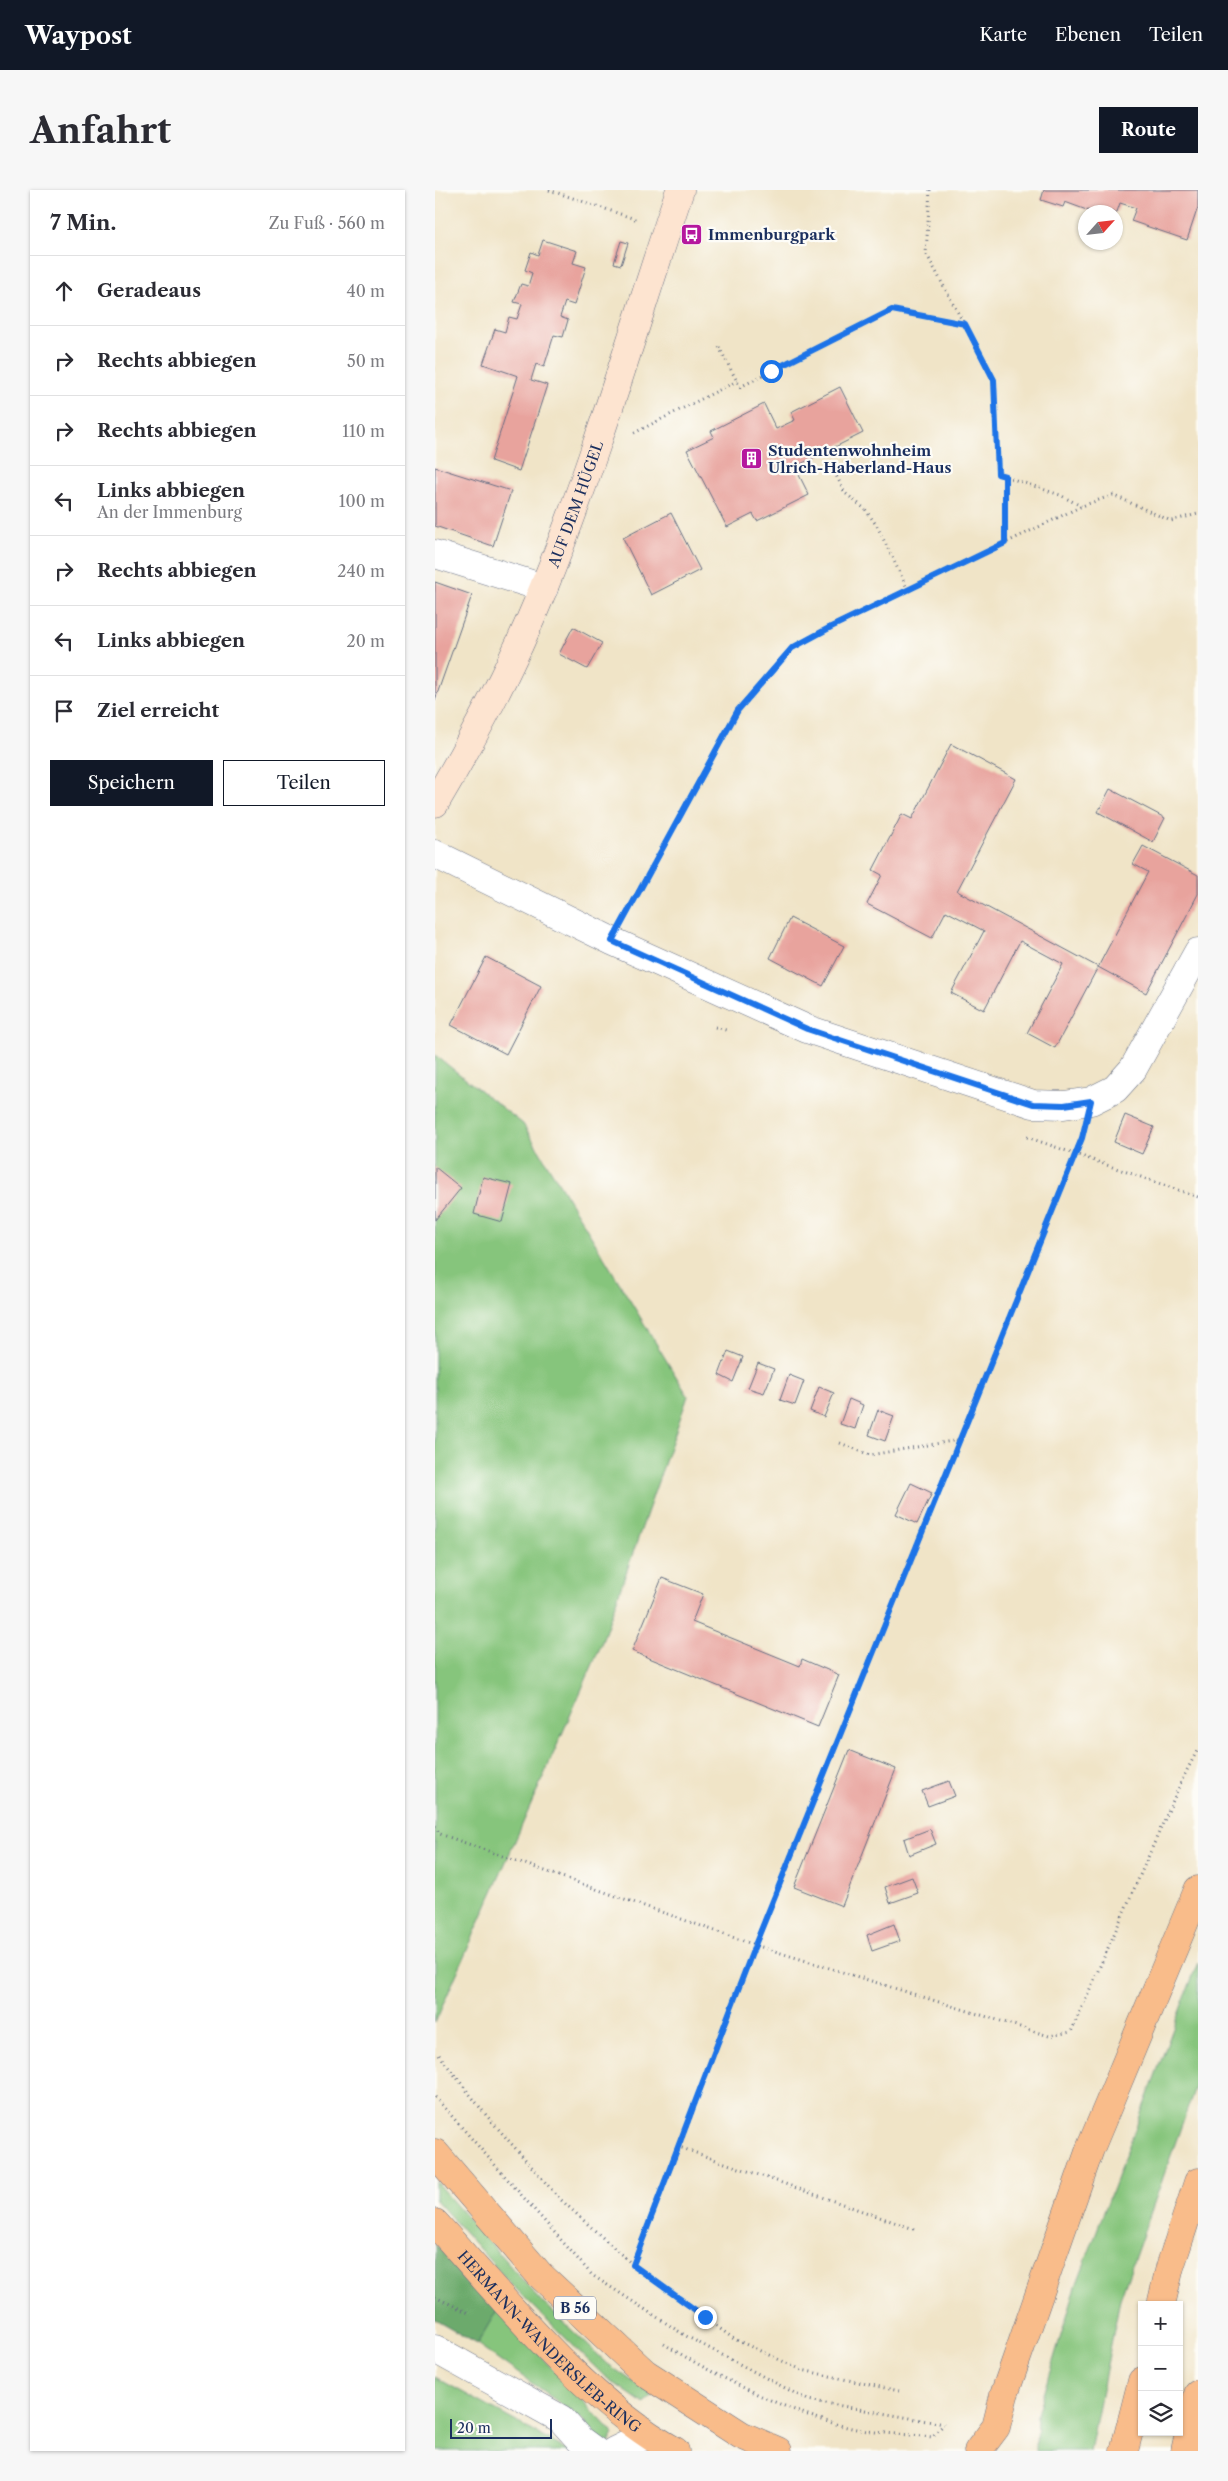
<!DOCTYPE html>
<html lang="de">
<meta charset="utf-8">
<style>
:root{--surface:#fff;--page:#f7f7f7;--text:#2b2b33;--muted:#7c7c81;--line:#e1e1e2;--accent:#111827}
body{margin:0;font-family:"Libre Caslon Text",serif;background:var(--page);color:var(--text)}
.controls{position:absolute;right:15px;bottom:15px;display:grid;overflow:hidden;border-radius:0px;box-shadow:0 1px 4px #0004}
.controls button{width:45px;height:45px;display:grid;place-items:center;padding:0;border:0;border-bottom:1px solid var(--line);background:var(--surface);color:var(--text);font:25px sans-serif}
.compass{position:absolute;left:643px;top:15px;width:45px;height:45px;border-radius:50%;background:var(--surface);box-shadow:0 1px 4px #0004;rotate:63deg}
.scale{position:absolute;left:15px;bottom:12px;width:102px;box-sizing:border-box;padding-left:5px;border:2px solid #1b2f5e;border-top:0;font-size:14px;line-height:18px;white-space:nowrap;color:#1b2f5e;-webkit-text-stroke:4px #fdfcf7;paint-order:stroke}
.stop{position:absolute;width:15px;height:15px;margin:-11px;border:4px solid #1a73e8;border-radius:50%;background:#fff}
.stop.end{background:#1a73e8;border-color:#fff;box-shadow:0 1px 5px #0008}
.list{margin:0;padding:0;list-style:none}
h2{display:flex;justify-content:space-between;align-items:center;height:65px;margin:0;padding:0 20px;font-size:21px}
h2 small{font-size:16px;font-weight:400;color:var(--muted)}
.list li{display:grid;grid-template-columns:32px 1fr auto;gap:15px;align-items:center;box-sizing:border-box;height:70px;padding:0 20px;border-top:1px solid var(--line)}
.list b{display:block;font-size:19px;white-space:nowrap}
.list p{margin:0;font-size:16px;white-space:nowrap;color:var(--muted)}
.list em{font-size:16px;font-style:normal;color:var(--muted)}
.actions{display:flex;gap:10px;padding:15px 20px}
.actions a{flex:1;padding:11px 0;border:1px solid var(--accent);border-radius:0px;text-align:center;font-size:18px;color:var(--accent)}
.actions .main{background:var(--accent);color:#fff}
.icon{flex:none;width:28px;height:28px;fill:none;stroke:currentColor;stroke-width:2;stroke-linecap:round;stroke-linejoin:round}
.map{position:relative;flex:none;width:763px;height:2261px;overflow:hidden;border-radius:0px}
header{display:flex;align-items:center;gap:30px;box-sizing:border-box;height:70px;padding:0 25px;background:var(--accent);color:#fff}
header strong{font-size:24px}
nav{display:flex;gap:28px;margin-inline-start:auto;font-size:18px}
.intro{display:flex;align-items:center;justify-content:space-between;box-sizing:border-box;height:120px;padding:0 30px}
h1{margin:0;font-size:35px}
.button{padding:12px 22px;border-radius:0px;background:var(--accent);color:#fff;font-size:18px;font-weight:700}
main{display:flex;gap:30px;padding:0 30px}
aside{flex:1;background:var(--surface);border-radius:0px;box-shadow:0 1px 4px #0004}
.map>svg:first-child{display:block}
</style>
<header>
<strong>Waypost</strong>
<nav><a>Karte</a><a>Ebenen</a><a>Teilen</a></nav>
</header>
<div class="intro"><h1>Anfahrt</h1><a class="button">Route</a></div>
<main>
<aside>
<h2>7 Min.<small>Zu Fuß · 560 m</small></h2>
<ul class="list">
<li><svg class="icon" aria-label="ahead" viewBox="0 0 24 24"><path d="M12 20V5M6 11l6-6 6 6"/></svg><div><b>Geradeaus</b></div><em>40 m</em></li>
<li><svg class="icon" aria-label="right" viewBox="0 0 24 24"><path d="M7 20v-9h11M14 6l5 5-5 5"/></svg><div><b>Rechts abbiegen</b></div><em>50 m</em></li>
<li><svg class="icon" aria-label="right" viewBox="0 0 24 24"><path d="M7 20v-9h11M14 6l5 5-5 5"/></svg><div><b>Rechts abbiegen</b></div><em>110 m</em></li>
<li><svg class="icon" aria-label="left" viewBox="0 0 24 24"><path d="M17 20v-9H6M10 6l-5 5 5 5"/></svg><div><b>Links abbiegen</b><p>An der Immenburg</p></div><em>100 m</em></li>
<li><svg class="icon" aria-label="right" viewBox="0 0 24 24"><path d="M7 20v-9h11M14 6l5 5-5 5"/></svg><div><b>Rechts abbiegen</b></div><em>240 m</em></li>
<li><svg class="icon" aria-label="left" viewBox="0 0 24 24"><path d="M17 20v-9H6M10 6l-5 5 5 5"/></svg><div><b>Links abbiegen</b></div><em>20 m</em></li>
<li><svg class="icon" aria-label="arrive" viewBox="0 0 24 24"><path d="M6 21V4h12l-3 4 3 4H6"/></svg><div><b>Ziel erreicht</b></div></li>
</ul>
<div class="actions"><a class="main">Speichern</a><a>Teilen</a></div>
</aside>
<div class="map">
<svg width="763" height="2261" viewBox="0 0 763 2261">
<rect width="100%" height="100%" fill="#fdfcf7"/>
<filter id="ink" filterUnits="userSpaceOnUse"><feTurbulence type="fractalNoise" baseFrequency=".02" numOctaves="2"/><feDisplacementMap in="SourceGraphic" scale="10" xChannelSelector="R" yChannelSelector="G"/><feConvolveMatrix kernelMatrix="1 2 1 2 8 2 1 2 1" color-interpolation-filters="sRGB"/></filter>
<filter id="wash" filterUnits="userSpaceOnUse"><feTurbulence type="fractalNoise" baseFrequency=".0096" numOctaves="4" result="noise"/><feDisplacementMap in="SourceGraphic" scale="20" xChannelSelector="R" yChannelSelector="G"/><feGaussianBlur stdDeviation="1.12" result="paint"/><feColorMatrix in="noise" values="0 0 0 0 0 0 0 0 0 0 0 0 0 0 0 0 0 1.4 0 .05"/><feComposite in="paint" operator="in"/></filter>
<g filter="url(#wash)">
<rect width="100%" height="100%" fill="#f0e4c7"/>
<path fill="#86c57c" stroke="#507a6d" d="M0 865 88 934 253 1206 164 1460 0 1833Z
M763 1772V1889L685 2109 655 2261H601L602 2224 641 2096Z
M0 1991 108 2113 173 2174 217 2205 209 2214 169 2186 72 2090 0 2009Z
M62 2120 179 2244 171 2259 157 2245 150 2231 42 2154Z
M0 2187 134 2261H0Z"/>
<path fill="#6caa6c" stroke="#446c65" d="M0 2053 62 2120 42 2154 0 2130Z"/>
<g id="blocks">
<path fill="#e8a39d" d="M609 0H763V17L752 50 696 31 701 18 685 13 682 22H657L630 12 628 17 606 10Z
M108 50 142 61 138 73 151 77 139 115 130 112 125 127 133 130 128 147 119 145 109 177 101 174 96 190 112 195 84 281 56 271 83 186 48 174 60 139 70 142 74 127 82 129 87 114 79 112 86 94 93 96 97 83 90 80 96 62 103 65Z
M186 51 193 53 186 75 179 73Z
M405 197 428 243 360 277 374 305 322 331 318 324 292 337 252 260 279 247 276 241 329 214 341 239 360 230 356 222Z
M0 277 76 301 58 356 0 336Z
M236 323 265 380 216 405 188 348Z
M0 392 37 405 0 510Z
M138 437 167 453 152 479 124 464Z
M516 554 581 589 522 701 663 777 620 858 592 843 628 774 585 751 549 820 516 803 549 741 511 721 497 748 432 714 447 685 438 680 467 624 477 629Z
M675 599 730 628 718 652 663 622Z
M708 656 763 685V704L711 803 663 777 713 682 698 674Z
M355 728 409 756 388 796 335 768Z
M51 767 106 796 71 864 16 835Z
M690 925 719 937 707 964 679 952Z
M0 977 26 998 0 1030Z
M48 987 77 994 67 1032 39 1024Z
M293 1161 308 1167 298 1192 284 1185Z
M323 1173 339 1179 329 1203 313 1198Z
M354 1185 369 1191 360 1215 345 1210Z
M384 1197 399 1203 389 1227 375 1221Z
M414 1209 428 1215 420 1239 405 1234Z
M443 1220 459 1226 450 1251 434 1245Z
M476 1293 497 1303 482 1334 461 1324Z
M227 1388 268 1404 257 1432 365 1476 367 1469 404 1485 383 1537 197 1461Z
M414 1560 461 1579 407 1716 359 1697Z
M514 1591 520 1606 493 1616 487 1601Z
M495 1639 501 1654 474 1665 469 1649Z
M477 1687 483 1703 455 1713 450 1697Z
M459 1734 465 1751 437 1761 432 1745Z"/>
</g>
</g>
<g filter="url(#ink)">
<use href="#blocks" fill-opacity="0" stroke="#666e83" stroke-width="1"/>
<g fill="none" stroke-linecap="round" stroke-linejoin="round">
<defs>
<path id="street" d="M0 364 109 398
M0 664 177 751 372 839 598 914 629 915 656 911 680 899 698 879 763 762
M0 2159 126 2229 145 2250 160 2261
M179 2261 212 2245"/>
<g id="secondary">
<path id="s1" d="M0 613C41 544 79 472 109 397 161 269 201 131 245 0"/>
</g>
<g id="primary">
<path d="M0 1963 104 2084 210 2183 306 2245 343 2261"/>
<path id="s2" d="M0 2033C68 2108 151 2212 240 2261"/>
</g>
<path id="highway" d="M726 2115 735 2077 763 1992
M543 2261 561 2237 569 2205 655 1959 763 1700
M689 2261 707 2191
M750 2261 763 2204"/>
</defs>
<use href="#street" stroke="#666e83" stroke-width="29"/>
<use href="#secondary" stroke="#666e83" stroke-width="29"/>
<use href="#primary" stroke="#666e83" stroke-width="29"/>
<use href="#highway" stroke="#666e83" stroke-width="29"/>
<path stroke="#666e83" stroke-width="3" stroke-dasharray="1 4" stroke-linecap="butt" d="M114 0 203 30
M495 0 491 63 559 190 563 284 625 305 646 316
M284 157 305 197 457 120 529 134
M199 243 302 191
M395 273 410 303 430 319 442 336 473 400
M570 353V286
M191 724 303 520 357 458 396 437 647 316 678 305 736 331 763 324
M280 837 294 841
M592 947 763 1007
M405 1253 435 1265 523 1250
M0 1636 5 1644 320 1755 614 1846 636 1842 747 1590 763 1559
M4 1865 51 1925 125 2009 198 2075 299 2149 367 2180 464 2201
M0 1907 157 2085 251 2146 373 2210 509 2234
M479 2039 244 1957 320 1755 648 944
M198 2075 244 1957
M0 2107 36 2124
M229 2154C280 2186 362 2227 421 2239 445 2244 472 2244 497 2247L509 2234"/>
<use href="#street" stroke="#fff" stroke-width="28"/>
<use href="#secondary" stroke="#fde4d0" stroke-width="28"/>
<use href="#primary" stroke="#f9bc8a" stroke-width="28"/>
<use href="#highway" stroke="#f9bc8a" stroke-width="28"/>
</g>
</g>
<g fill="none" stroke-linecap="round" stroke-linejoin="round" filter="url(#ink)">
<path stroke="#1a73e8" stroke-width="6" d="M270 2127 198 2075 320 1755 647 948 656 911 629 915 598 914 372 839 177 751 303 520 357 458 396 437 570 353V286L563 284 559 190 530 134 457 120 336 181"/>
</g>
<defs>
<symbol id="bus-square" viewBox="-11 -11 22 22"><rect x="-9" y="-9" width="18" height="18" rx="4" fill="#b5179e" stroke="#fdfcf7"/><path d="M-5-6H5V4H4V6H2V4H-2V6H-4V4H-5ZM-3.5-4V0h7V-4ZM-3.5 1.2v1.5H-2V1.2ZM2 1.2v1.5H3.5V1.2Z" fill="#fff"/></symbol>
<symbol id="building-square" viewBox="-11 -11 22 22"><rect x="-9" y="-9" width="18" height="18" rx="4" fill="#b5179e" stroke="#fdfcf7"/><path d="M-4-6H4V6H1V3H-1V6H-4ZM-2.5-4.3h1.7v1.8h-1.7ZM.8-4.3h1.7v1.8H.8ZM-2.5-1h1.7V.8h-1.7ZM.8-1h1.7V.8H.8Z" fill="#fff"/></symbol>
</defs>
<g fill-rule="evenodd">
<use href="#bus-square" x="244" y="32" width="25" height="25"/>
<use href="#building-square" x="304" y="256" width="25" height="25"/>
</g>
<g text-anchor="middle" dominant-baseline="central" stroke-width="4.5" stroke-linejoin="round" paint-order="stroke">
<rect fill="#fdfcf7" stroke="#5f6c8c" stroke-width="1" x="119" y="2106.5" width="42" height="23" rx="4"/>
<g font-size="14" font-weight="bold" fill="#1b2f5e">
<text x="140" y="2118">B 56</text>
</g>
<g font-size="15" font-weight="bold" fill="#1b2f5e" stroke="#fdfcf7" text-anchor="start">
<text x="273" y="44">Immenburgpark</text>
<text x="333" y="260">Studentenwohnheim<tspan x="333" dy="17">Ulrich-Haberland-Haus</tspan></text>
</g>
<g font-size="15" fill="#1b2f5e" stroke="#fdfcf7">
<text stroke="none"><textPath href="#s1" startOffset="331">AUF DEM HÜGEL</textPath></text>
<text stroke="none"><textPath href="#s2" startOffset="165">HERMANN-WANDERSLEB-RING</textPath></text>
</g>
</g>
</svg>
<div class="controls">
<button>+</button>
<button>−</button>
<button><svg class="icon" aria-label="layers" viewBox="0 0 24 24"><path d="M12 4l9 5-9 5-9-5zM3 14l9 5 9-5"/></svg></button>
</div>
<svg class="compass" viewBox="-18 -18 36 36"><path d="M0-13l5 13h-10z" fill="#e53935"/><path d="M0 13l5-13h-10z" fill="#7c7c81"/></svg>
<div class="scale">20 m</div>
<div class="stop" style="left:336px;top:181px"></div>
<div class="stop end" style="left:270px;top:2127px"></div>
</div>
</main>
